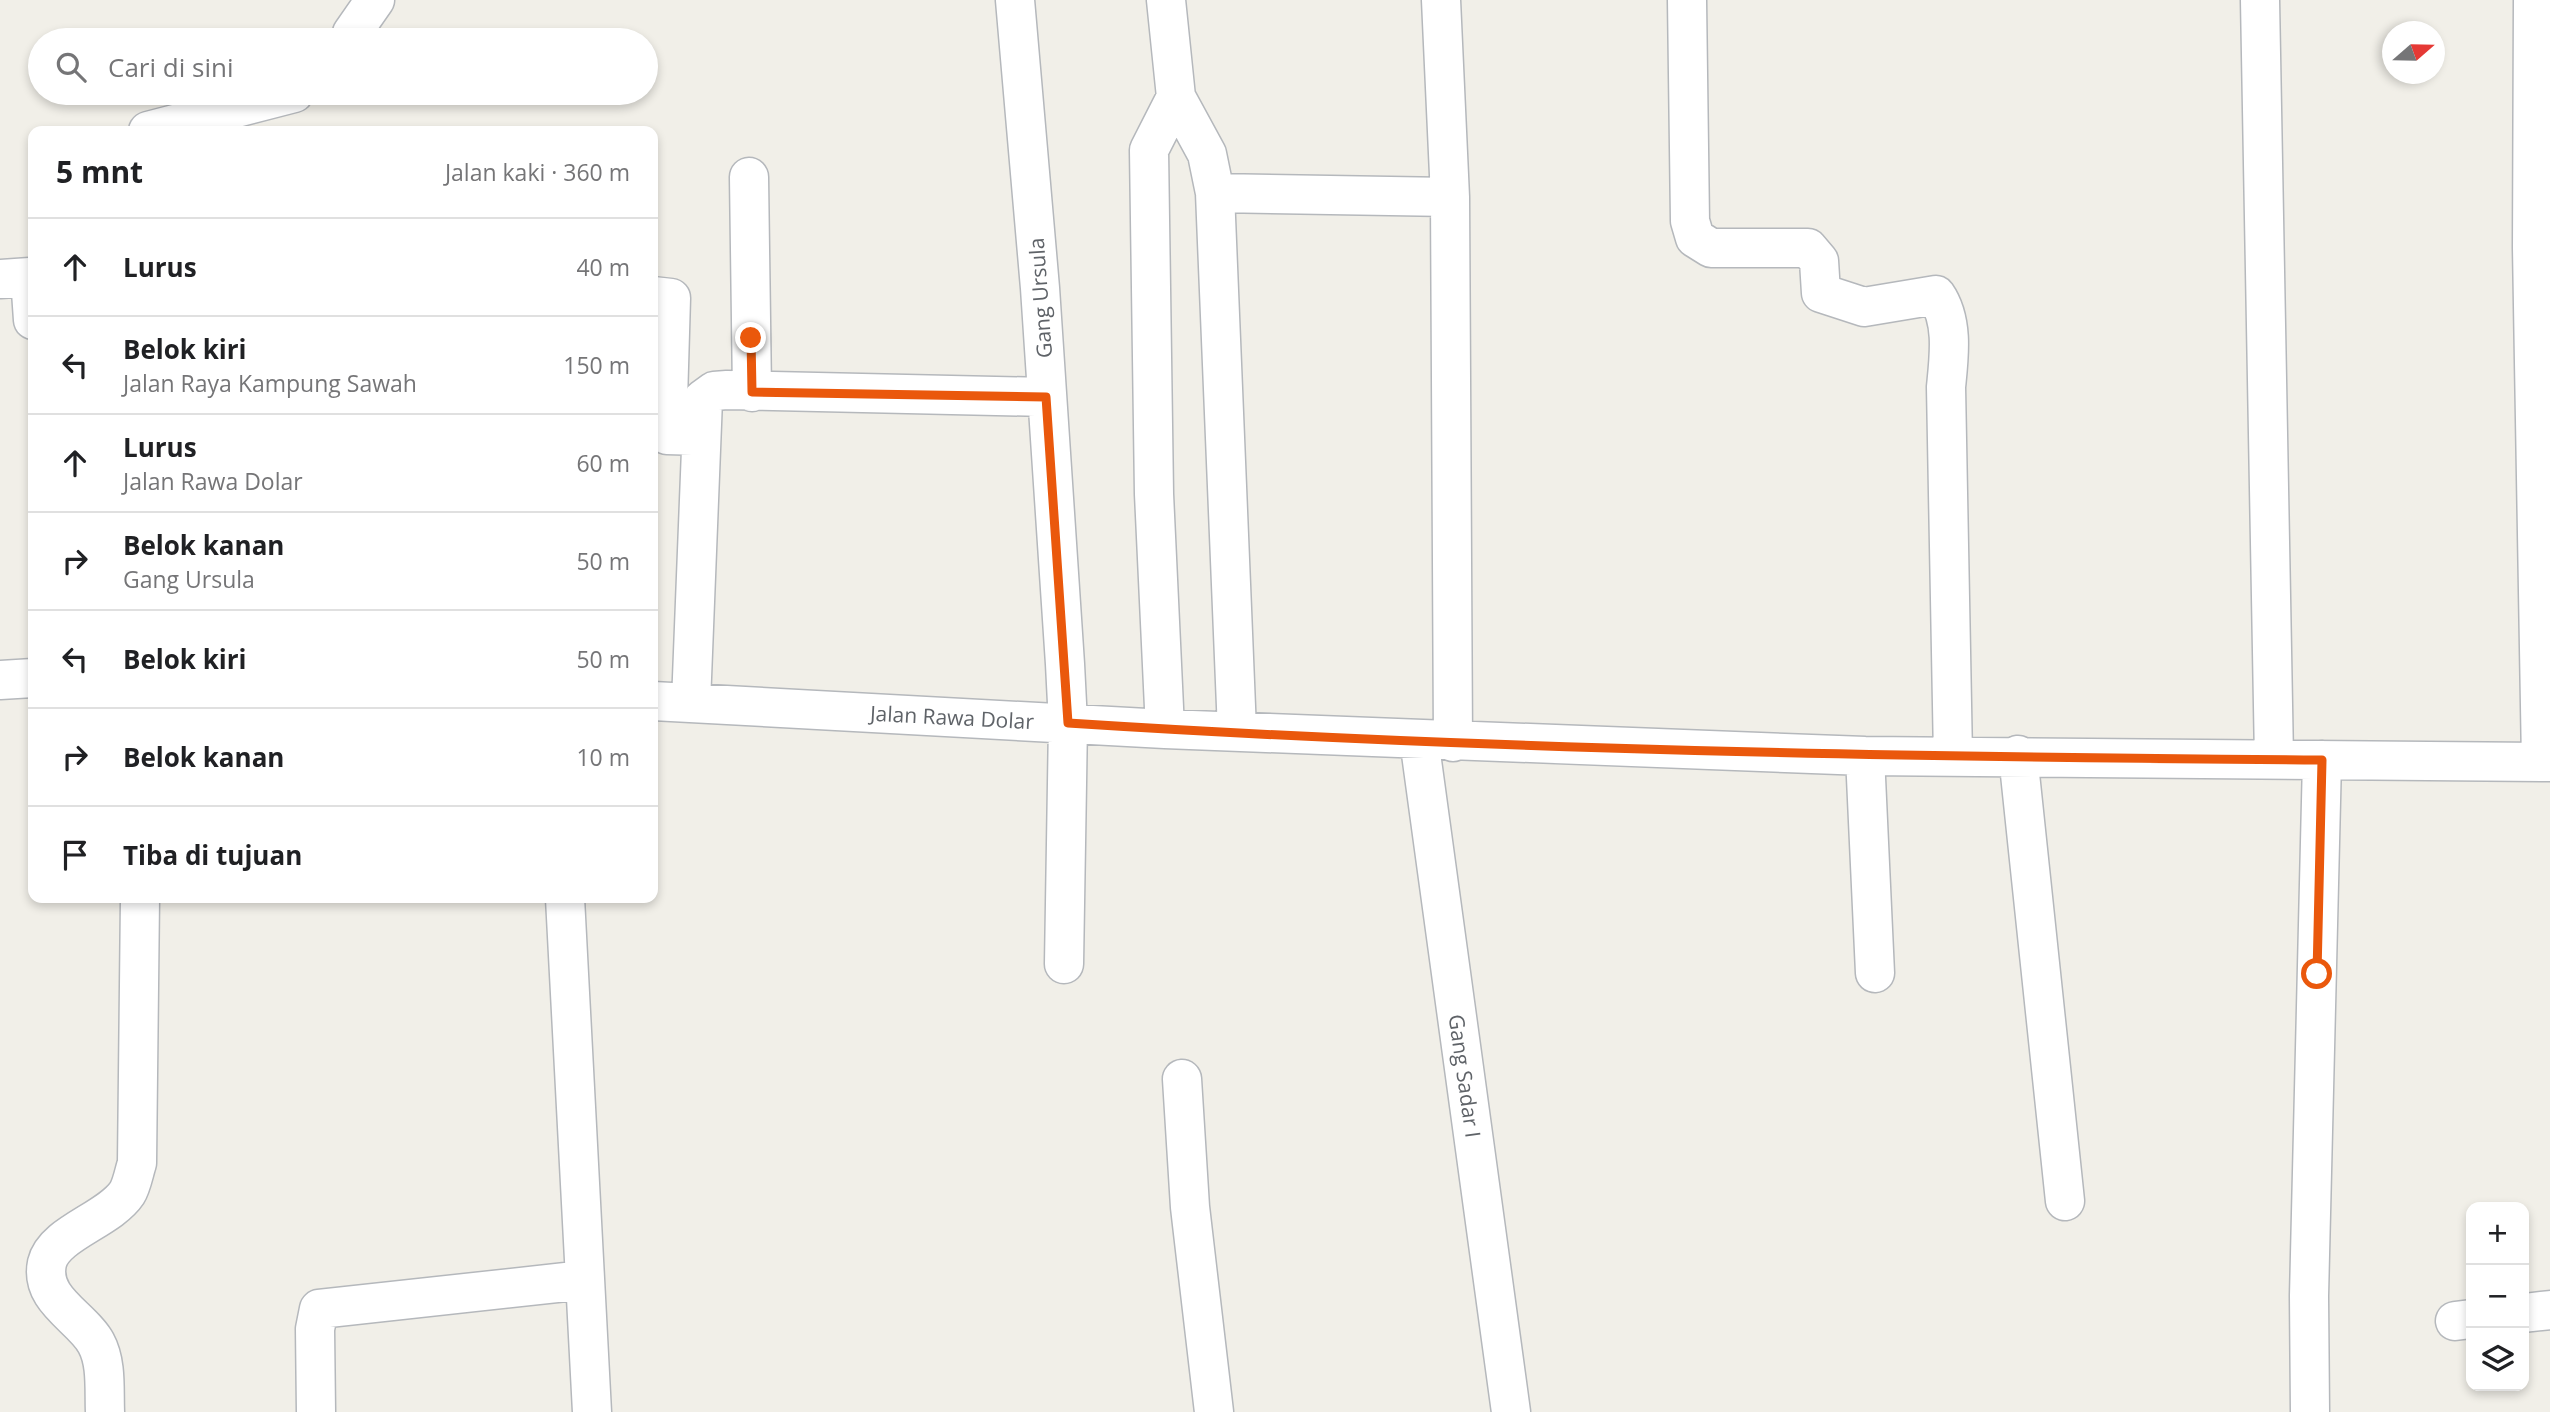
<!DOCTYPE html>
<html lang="id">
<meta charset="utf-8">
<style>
:root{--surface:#fff;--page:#f6f6f6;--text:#202124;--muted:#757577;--line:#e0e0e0}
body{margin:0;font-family:"Open Sans",sans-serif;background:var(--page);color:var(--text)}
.controls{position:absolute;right:21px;bottom:21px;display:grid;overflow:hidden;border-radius:14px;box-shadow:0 4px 10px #0003}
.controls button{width:63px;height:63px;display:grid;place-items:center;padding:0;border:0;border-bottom:2px solid var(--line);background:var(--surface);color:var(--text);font:35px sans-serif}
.compass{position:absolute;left:2382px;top:21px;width:63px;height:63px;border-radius:50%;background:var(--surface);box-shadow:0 4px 10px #0003;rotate:70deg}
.stop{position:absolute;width:21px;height:21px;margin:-16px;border:5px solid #ea580c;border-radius:50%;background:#fff}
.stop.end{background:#ea580c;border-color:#fff;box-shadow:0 2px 7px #0008}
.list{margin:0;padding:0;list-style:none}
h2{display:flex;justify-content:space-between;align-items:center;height:91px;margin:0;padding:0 28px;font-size:30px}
h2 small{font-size:23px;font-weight:400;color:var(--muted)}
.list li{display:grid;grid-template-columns:46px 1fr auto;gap:21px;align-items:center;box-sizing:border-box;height:98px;padding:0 28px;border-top:2px solid var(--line)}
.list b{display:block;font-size:26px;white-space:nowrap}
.list p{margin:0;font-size:23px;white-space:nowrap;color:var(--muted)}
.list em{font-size:23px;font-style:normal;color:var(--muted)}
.icon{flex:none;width:38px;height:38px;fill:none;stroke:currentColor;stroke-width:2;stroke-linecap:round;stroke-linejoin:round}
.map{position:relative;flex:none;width:2550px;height:1412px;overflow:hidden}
.search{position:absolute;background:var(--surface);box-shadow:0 4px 10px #0003;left:28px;top:28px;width:630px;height:77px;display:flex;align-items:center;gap:18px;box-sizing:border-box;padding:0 24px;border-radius:38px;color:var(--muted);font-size:26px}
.panel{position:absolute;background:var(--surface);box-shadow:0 4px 10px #0003;left:28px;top:126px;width:630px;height:777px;border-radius:14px}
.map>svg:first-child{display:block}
</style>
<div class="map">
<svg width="2550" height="1412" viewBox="0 0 2550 1412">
<rect width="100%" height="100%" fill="#f1efe8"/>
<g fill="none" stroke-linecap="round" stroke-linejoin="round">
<defs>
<path id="minor" d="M1015 0 1040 288 1065 664 1068 723 1064 964
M1166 0 1176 97 1207 154 1215 193 1237 731
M1441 0 1450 197 1453 742
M1687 0 1690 221 1695 238 1711 248H1808L1819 261 1821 293 1864 307 1936 295C1954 321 1949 357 1946 387L1953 757
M2260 0 2274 759
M2533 0 2532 248 2541 762
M352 40V33L375 0
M148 131 294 93
M749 177 752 392
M1215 193 1450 197
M0 279 30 277 33 320
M653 296 671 298 667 435 701 436
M0 680 33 678
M653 701 1165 729 1865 756 2550 762
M691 703 703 399 714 391 727 390 1046 397
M1165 729 1154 494 1149 150 1176 97
M1419 739 1511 1412
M2018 755 2065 1201
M1865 756 1875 973
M565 898 592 1412
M1182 1079 1190 1207 1214 1412
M2524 1313 2550 1310
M2455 1321 2471 1319
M105 1412C104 1390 107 1363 96 1343 82 1317 39 1300 47 1263 54 1233 109 1220 127 1193 132 1185 134 1172 137 1163L140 898
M316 1412 315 1329 319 1309 584 1280
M2310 1412 2309 1296 2322 760"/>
</defs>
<use href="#minor" stroke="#b5b8bc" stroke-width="41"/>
<use href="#minor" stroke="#fff" stroke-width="38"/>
</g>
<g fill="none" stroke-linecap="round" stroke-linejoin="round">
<path stroke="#ea580c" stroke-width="9" d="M751 338 752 392 1046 397 1068 723C1485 750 1904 757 2322 760L2317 974"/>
</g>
<g text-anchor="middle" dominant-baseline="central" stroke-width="5" stroke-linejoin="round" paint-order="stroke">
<g font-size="21" fill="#5f6368" stroke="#fff">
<text transform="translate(1040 298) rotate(-94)">Gang Ursula</text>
<text transform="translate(952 717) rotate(3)">Jalan Rawa Dolar</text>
<text transform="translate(1465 1076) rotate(82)">Gang Sadar I</text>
</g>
</g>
</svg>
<div class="controls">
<button>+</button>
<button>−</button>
<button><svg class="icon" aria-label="layers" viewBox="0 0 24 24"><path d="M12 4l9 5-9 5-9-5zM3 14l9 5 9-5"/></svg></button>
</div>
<svg class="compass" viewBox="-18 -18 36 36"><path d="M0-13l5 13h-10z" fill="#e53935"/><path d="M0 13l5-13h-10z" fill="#757577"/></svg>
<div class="stop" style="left:2317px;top:974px"></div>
<div class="stop end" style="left:751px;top:338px"></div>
<div class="search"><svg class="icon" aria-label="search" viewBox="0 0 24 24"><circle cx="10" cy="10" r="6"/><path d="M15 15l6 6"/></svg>Cari di sini</div>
<section class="panel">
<h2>5 mnt<small>Jalan kaki · 360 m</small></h2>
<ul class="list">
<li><svg class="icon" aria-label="ahead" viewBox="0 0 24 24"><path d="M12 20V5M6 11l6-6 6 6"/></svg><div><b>Lurus</b></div><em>40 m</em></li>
<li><svg class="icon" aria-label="left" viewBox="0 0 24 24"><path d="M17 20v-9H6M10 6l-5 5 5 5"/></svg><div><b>Belok kiri</b><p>Jalan Raya Kampung Sawah</p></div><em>150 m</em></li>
<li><svg class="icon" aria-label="ahead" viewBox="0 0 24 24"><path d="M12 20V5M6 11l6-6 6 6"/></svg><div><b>Lurus</b><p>Jalan Rawa Dolar</p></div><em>60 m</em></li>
<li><svg class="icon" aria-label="right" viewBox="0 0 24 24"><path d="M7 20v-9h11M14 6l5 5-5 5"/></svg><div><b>Belok kanan</b><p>Gang Ursula</p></div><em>50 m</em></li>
<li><svg class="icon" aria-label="left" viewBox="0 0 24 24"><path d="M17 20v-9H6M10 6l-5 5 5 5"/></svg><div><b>Belok kiri</b></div><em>50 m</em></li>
<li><svg class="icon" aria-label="right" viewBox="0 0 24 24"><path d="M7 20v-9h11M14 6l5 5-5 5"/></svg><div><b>Belok kanan</b></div><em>10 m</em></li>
<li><svg class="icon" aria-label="arrive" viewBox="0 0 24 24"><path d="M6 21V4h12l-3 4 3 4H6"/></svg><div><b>Tiba di tujuan</b></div></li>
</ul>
</section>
</div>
